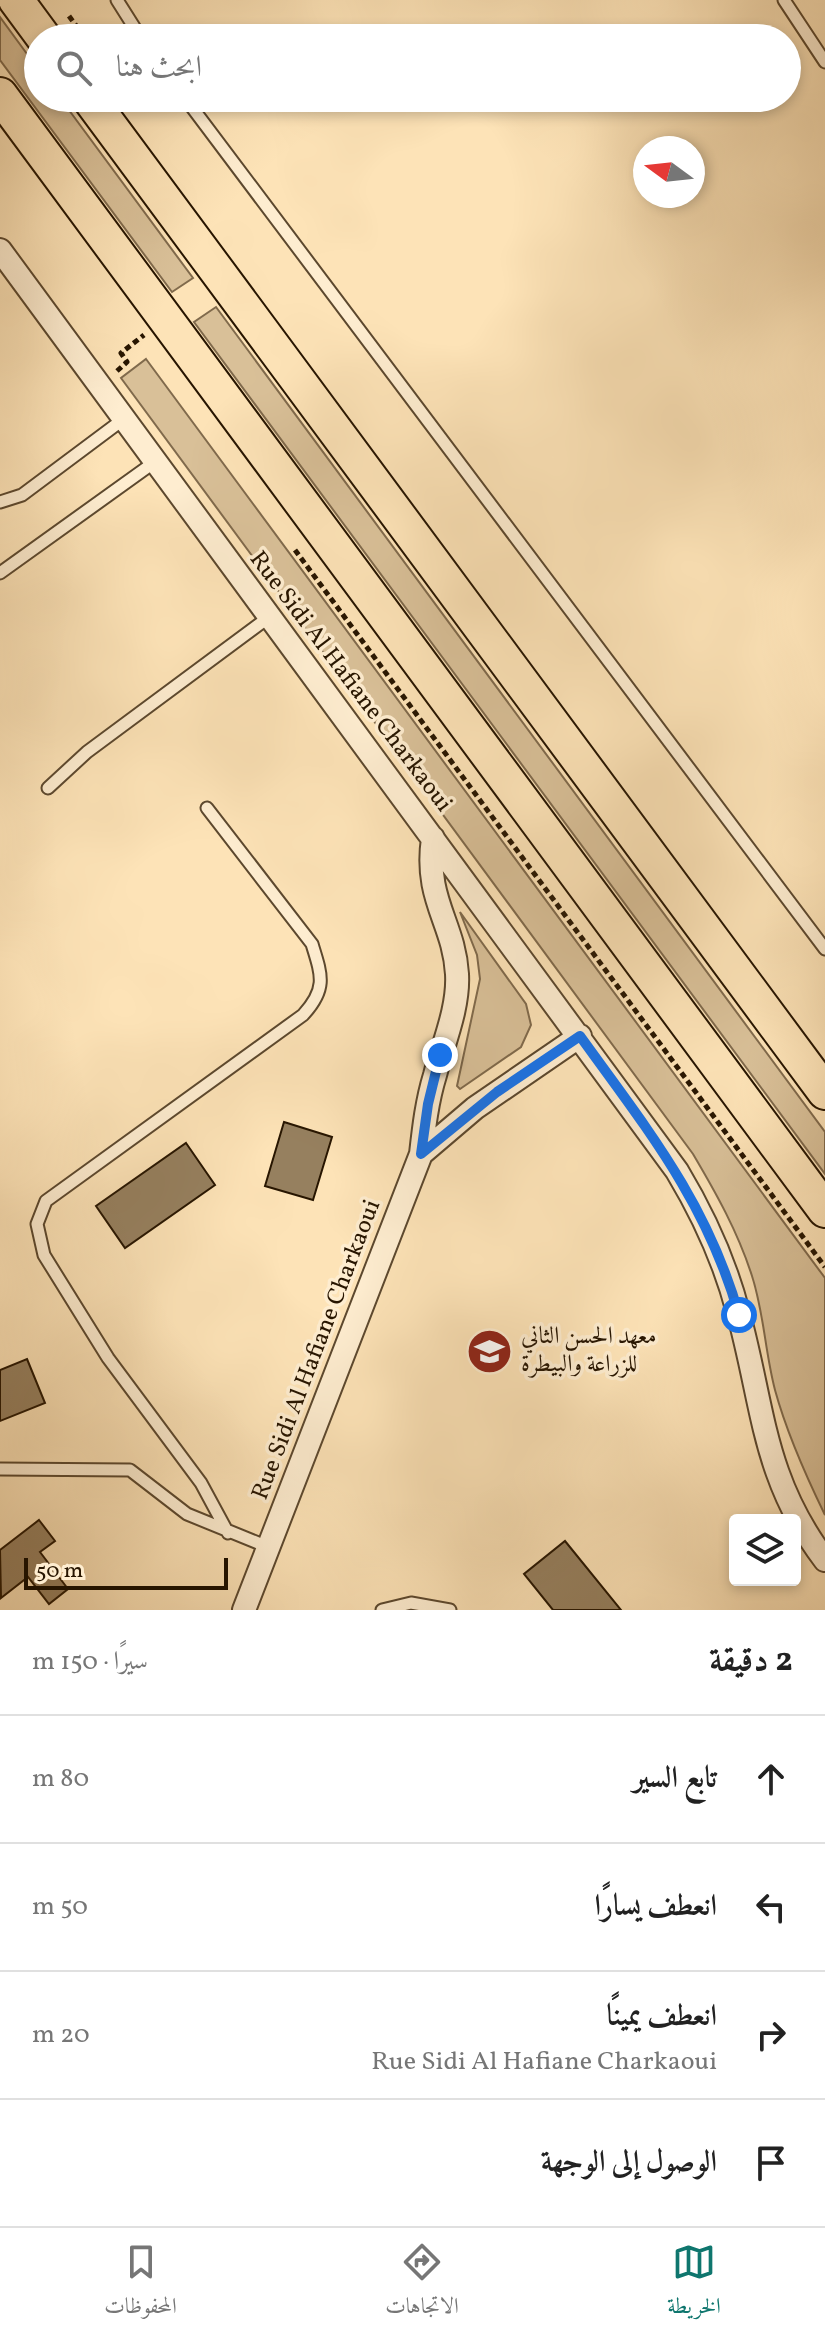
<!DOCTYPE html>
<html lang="ar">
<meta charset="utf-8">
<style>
:root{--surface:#fff;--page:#f6f6f6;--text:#222;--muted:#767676;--line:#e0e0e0;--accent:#0f766e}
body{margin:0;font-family:Vollkorn,Amiri,serif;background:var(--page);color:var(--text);direction:rtl}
.controls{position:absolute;right:24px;bottom:24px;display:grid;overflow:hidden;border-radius:8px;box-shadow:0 4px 12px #0003}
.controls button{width:72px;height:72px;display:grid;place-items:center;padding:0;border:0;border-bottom:2px solid var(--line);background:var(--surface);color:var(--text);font:40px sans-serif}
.compass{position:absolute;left:633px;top:136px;width:72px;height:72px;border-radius:50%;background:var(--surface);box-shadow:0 4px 12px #0003;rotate:285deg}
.scale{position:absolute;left:24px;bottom:20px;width:204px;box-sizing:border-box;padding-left:8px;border:4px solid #271500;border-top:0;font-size:22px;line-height:28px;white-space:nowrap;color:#271500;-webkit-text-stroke:6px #feedd0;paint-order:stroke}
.stop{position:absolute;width:24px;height:24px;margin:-18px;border:6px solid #1a73e8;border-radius:50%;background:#fff}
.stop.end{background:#1a73e8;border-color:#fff;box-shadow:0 2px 8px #0008}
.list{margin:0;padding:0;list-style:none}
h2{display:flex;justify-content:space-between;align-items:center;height:104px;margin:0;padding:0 32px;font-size:34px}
h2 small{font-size:26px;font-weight:400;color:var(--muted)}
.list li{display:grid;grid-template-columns:52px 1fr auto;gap:24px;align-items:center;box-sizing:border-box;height:128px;padding:0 32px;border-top:2px solid var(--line)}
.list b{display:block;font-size:30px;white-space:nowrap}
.list p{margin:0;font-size:26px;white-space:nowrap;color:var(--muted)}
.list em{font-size:26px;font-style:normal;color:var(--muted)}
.icon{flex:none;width:44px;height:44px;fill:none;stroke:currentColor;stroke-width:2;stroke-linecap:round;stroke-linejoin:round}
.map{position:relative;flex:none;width:825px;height:1610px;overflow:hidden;direction:ltr}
.search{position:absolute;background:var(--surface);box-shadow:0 4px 12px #0003;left:24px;right:24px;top:24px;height:88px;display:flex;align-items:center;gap:20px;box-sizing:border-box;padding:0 28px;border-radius:44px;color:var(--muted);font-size:30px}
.sheet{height:616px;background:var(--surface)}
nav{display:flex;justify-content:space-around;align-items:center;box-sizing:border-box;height:112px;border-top:2px solid var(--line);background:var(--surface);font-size:22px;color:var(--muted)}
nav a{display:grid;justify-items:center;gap:4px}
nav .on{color:var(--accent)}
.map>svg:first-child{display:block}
</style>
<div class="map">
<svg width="825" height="1610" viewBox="0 0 825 1610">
<rect width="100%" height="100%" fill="#fde3b7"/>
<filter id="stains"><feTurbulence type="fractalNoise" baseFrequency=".0025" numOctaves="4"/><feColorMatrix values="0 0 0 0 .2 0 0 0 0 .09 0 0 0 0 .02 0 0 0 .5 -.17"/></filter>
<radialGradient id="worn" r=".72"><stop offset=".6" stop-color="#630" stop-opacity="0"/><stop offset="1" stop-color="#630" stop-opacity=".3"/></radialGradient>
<path fill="#d9c098" stroke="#806a4c" stroke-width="2" d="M0 17 38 69V98H60L193 278 172 292 0 60Z
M216 307 825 1132V1174L194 322Z
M146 359 825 1278V1515C805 1474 787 1434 775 1390 765 1352 764 1313 752 1276 738 1232 716 1193 693 1154L121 378Z
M460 912 526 1004 531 1025 521 1047 460 1089 457 1086 480 979 477 955Z"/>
<path fill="#96805f" stroke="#271500" stroke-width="2" d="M284 1122 332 1137 313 1200 265 1186Z
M186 1143 215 1185 125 1248 96 1206Z
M27 1359 45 1403 0 1421V1370Z
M39 1520 55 1541 40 1552 68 1589 49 1604 28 1577 1 1598 0 1550Z
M565 1541 621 1610H553L524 1574Z"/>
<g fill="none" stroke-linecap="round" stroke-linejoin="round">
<defs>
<path id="lane" d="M117 0 141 38
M784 0 825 62
M185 98 825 949
M0 502 22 495 125 418
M0 573 156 461
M48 788 87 752 269 617
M207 808 312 944C322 976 327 989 303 1015L46 1201 37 1224 44 1255 108 1358 201 1483 228 1533
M0 1469 130 1470 187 1514 268 1547
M382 1610 411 1603 450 1610"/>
<path id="street" d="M0 250 677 1171C704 1216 725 1262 738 1312 764 1406 762 1477 825 1560
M421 1154 475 1108 580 1036
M244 1610 421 1154C424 1127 427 1101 435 1075 443 1044 459 1008 457 974 454 922 424 900 433 838"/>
<path id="primary" d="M16 0 44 38
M0 95 825 1210
M89 98 825 1092"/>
</defs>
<use href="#lane" stroke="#5c482e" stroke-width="15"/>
<use href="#street" stroke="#5c482e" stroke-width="26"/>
<use href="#primary" stroke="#271500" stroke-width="38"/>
<path stroke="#271500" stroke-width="5" stroke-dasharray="6 4" stroke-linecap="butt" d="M69 16 85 38
M117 371 127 362 121 353 144 335
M295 550 825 1267"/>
<use href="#lane" stroke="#feedd0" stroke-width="11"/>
<use href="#street" stroke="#feedd0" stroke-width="22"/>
<use href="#primary" stroke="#fde3b7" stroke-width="34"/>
</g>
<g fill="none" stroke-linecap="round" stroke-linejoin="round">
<path stroke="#1a73e8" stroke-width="10" d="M440 1055 428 1104 421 1154 497 1092 580 1036C647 1129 707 1202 739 1315"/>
</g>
<defs>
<symbol id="university-disc" viewBox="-11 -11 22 22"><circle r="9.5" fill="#8f2418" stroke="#feedd0"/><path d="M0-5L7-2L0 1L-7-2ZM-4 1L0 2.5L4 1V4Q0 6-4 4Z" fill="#fff"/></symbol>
</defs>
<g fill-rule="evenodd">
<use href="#university-disc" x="464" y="1326" width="51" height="51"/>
</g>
<g text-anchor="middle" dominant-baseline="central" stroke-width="7" stroke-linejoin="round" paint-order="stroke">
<g font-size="24" fill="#271500" stroke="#feedd0">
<text transform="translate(350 682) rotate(53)">Rue Sidi Al Hafiane Charkaoui</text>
<text transform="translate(317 1350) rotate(-69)">Rue Sidi Al Hafiane Charkaoui</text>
</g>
<g font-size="24" fill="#271500" stroke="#feedd0" text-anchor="start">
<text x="521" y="1337">معهد الحسن الثاني<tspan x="521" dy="28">للزراعة والبيطرة</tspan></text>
</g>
</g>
<rect width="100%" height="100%" filter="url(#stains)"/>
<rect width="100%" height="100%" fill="url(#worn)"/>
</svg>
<div class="controls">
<button><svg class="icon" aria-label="layers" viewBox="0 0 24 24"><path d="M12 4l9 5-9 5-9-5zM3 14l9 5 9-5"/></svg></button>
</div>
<svg class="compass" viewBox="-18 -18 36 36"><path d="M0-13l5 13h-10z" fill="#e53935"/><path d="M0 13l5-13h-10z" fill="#767676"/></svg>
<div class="scale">50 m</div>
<div class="stop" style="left:739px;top:1315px"></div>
<div class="stop end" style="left:440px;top:1055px"></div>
<div class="search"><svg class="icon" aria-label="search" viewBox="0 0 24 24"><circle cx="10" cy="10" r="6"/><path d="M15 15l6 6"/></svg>ابحث هنا</div>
</div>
<section class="sheet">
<h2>2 دقيقة<small>سيرًا · 150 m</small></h2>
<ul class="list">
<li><svg class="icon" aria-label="ahead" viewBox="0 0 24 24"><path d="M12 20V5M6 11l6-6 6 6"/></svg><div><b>تابع السير</b></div><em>80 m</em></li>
<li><svg class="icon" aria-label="left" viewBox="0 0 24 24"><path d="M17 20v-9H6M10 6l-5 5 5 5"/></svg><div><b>انعطف يسارًا</b></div><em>50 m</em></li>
<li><svg class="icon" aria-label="right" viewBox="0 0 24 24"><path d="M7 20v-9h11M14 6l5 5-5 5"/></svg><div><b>انعطف يمينًا</b><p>Rue Sidi Al Hafiane Charkaoui</p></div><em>20 m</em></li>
<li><svg class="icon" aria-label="arrive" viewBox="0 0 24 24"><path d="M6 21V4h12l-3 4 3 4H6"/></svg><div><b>الوصول إلى الوجهة</b></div></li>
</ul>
</section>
<nav>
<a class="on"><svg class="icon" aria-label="map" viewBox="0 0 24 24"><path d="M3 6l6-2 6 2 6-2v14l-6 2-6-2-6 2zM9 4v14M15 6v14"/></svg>الخريطة</a>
<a><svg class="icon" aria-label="directions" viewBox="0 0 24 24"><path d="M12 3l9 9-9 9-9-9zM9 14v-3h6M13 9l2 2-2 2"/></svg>الاتجاهات</a>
<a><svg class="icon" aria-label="saved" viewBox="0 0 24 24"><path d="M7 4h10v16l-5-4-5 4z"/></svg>المحفوظات</a>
</nav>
